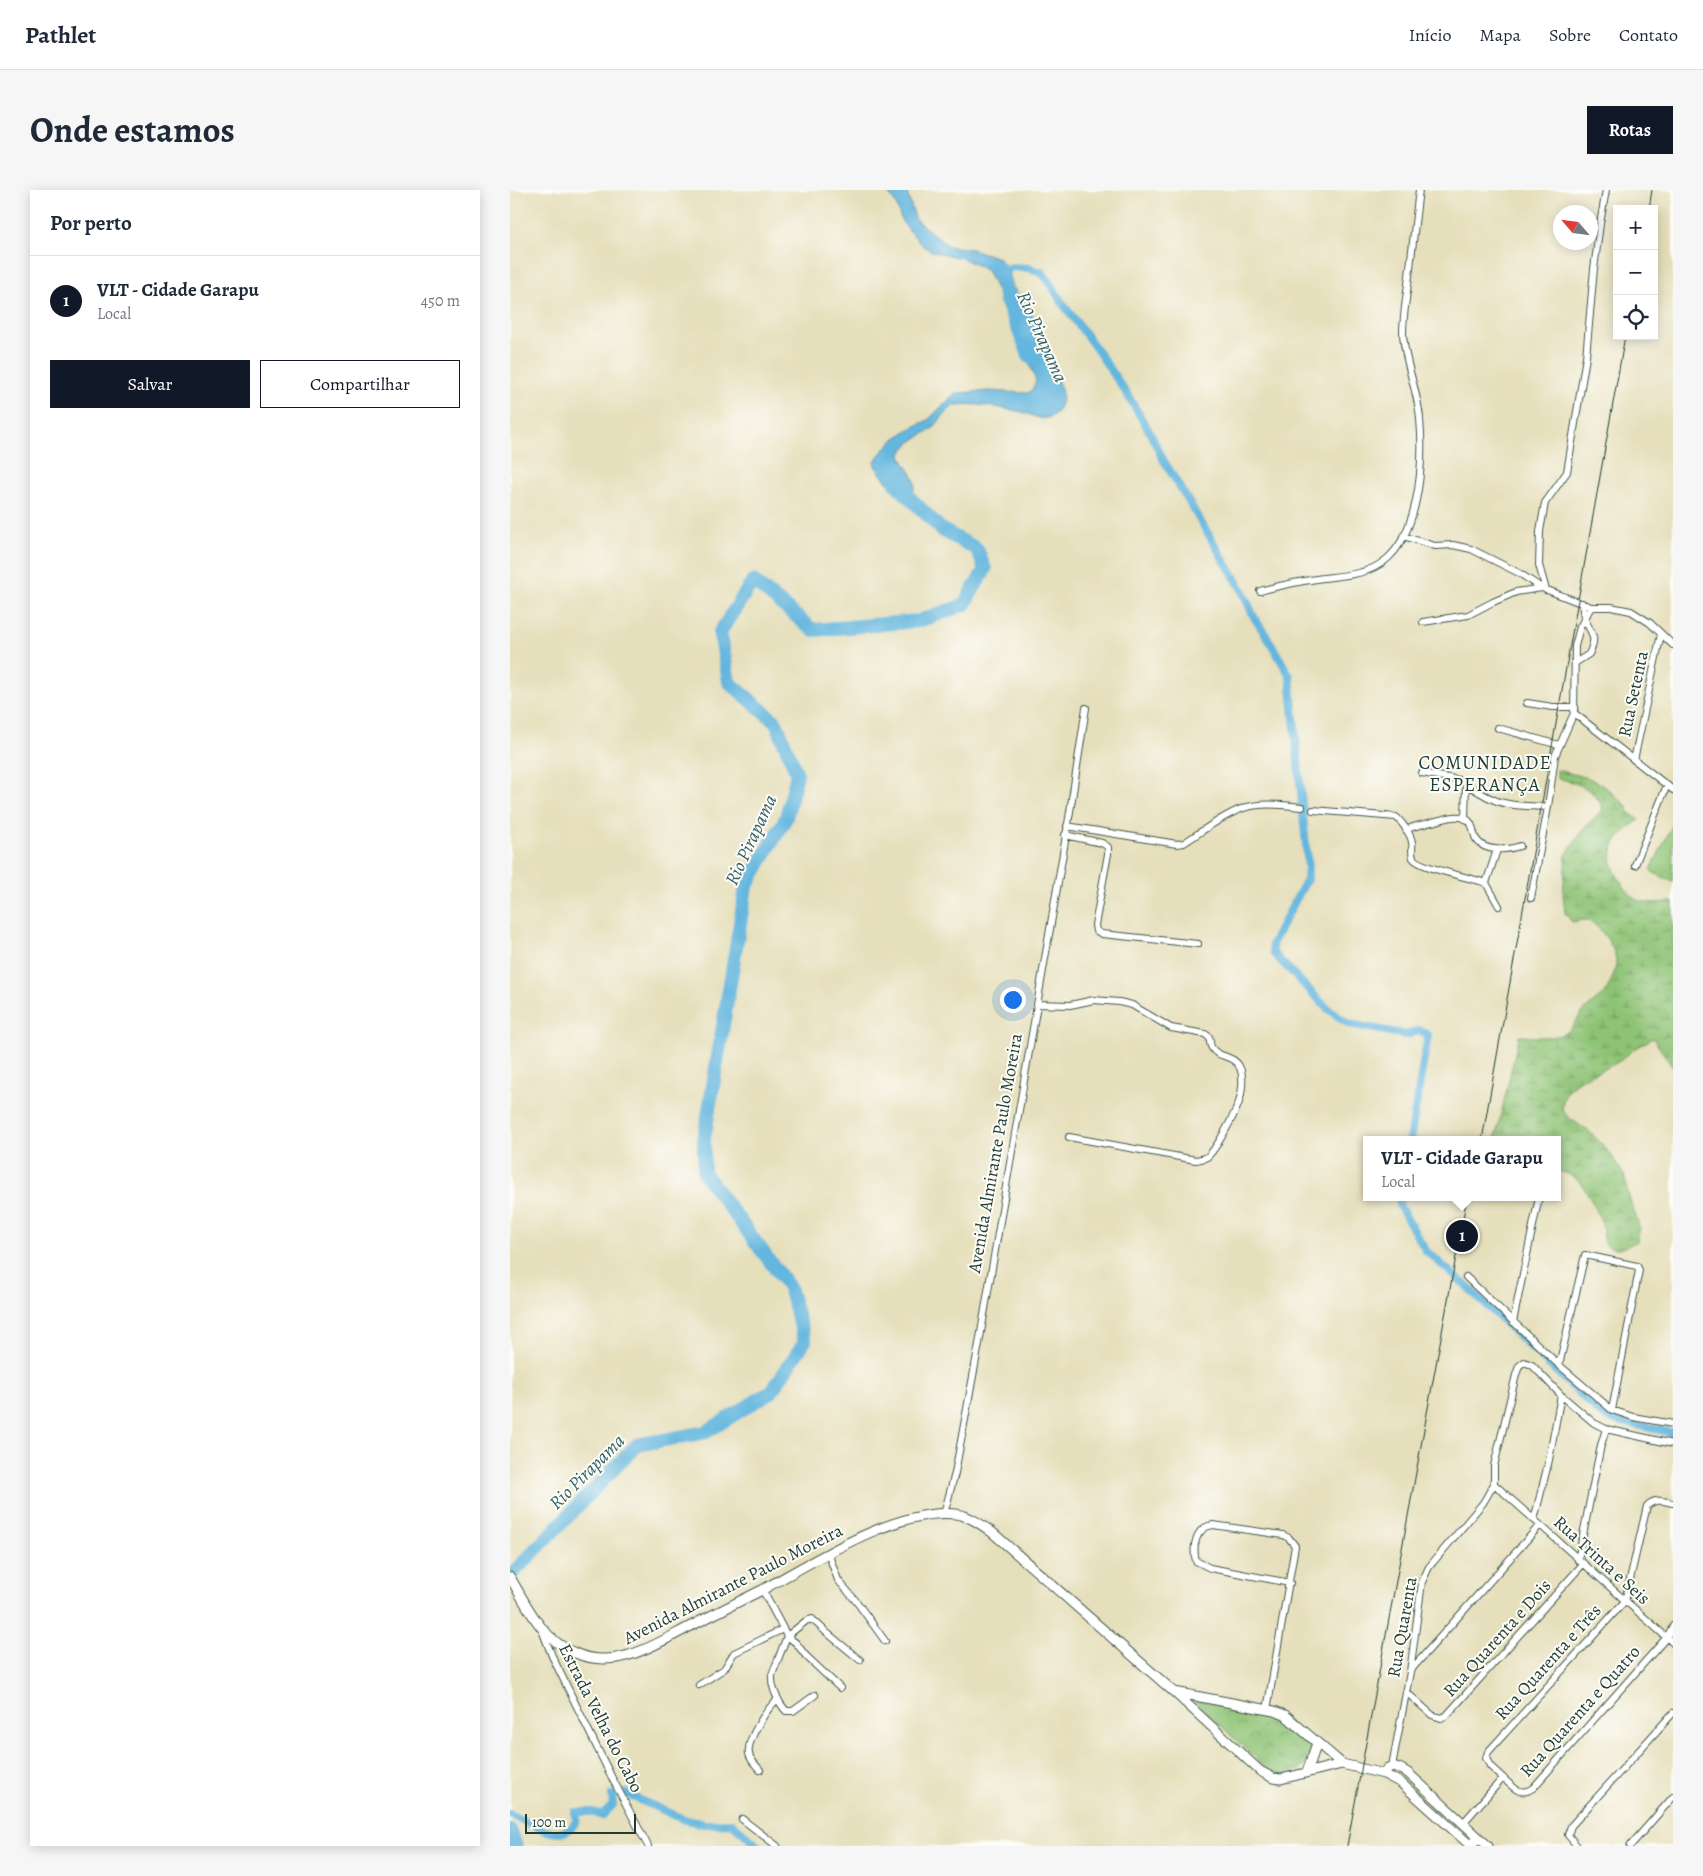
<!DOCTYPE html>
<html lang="pt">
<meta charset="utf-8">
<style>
:root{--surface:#fff;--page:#f6f6f7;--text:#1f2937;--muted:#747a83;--line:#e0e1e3;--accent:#111827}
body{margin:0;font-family:Alegreya,serif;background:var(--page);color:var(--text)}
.controls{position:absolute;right:15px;top:15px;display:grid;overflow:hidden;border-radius:0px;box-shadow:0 2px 12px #0003}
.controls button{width:45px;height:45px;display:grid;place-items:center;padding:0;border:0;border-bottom:1px solid var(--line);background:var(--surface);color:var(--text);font:25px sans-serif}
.compass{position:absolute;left:1043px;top:15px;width:45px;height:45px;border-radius:50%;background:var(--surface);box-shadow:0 2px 12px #0003;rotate:298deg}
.scale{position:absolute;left:15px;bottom:12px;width:111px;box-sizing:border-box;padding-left:5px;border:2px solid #1f3d34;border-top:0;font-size:14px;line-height:18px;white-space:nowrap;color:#1f3d34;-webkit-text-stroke:4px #fdfcf7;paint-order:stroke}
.you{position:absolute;left:502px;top:809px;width:18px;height:18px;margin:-12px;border:4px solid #fff;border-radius:50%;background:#1a73e8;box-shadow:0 0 0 8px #1a73e833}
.badge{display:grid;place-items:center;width:32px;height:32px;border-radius:50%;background:var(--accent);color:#fff;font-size:16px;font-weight:700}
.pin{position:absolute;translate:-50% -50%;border:2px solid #fff;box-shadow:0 1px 5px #0006}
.popup{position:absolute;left:853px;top:946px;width:198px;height:65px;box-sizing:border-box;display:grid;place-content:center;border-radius:0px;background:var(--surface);filter:drop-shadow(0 1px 4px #0005);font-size:16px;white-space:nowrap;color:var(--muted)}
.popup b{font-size:19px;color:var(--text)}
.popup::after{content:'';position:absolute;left:50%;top:100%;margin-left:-10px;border:10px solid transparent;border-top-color:var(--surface)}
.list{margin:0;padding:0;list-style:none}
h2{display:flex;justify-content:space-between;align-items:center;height:65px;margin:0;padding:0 20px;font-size:21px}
h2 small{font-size:16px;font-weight:400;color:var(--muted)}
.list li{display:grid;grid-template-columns:32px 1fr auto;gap:15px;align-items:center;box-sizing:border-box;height:90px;padding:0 20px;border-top:1px solid var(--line)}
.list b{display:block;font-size:19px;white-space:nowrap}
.list p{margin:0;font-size:16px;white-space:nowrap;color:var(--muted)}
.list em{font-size:16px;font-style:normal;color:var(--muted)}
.actions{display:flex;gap:10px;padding:15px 20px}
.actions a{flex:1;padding:11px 0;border:1px solid var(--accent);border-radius:0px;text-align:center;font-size:18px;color:var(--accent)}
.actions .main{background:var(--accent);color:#fff}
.icon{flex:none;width:28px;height:28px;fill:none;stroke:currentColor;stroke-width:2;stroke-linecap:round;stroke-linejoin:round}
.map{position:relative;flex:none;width:1163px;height:1656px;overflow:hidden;border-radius:0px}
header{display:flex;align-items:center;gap:30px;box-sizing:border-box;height:70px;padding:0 25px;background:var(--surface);border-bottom:1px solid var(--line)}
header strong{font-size:24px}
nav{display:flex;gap:28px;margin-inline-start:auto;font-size:18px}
.intro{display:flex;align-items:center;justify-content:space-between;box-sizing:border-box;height:120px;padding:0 30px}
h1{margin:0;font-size:35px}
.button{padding:12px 22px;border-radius:0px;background:var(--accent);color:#fff;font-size:18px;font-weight:700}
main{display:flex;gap:30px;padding:0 30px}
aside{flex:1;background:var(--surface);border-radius:0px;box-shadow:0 2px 12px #0003}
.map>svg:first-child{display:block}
</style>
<header>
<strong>Pathlet</strong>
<nav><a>Início</a><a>Mapa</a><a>Sobre</a><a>Contato</a></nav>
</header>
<div class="intro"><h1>Onde estamos</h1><a class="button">Rotas</a></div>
<main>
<aside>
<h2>Por perto<small></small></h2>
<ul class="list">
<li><span class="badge">1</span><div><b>VLT - Cidade Garapu</b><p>Local</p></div><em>450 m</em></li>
</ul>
<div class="actions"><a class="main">Salvar</a><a>Compartilhar</a></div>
</aside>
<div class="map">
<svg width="1163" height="1656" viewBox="0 0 1163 1656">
<defs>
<pattern id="wetland-marsh" width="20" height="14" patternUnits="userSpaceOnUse" patternTransform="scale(1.25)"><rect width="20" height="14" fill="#8ec374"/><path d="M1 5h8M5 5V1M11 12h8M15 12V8" fill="none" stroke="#73a060"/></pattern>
<pattern id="park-crowns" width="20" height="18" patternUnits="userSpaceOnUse" patternTransform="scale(1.25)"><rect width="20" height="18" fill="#8ec374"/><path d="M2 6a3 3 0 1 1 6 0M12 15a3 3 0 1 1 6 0" fill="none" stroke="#73a060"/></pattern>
</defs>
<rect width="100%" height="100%" fill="#fdfcf7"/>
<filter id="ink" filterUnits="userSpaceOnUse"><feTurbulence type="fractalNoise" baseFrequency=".02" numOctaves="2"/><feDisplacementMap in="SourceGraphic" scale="10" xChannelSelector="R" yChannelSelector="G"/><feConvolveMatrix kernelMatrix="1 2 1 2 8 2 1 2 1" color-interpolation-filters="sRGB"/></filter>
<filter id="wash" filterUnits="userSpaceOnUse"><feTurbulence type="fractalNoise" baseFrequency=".0096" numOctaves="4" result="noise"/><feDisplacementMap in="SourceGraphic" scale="20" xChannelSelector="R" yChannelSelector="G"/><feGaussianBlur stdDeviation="1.12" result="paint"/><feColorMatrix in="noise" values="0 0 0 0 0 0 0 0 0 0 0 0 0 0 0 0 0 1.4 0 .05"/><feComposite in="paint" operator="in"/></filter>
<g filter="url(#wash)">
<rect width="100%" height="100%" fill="#e6dfbb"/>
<path fill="url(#wetland-marsh)" stroke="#568054" d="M1047 580 1079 588 1094 596 1116 615 1119 622 1129 630C1106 647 1091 663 1110 690 1114 697 1121 707 1128 710 1138 714 1153 712 1163 712V878L1143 848C1137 852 1129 855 1123 860 1119 863 1115 867 1111 870 1089 885 1052 887 1052 920L1058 927 1081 943 1089 951 1101 965 1114 985 1119 1007 1130 1039 1127 1051C1118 1056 1104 1064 1095 1053 1091 1048 1094 1040 1092 1035 1089 1023 1074 994 1065 988 1060 984 1053 982 1047 981V950H985L1009 846C1022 846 1039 849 1051 845 1063 841 1065 831 1072 823 1079 814 1091 809 1097 799 1101 792 1107 778 1106 770 1105 757 1087 730 1074 730 1070 730 1066 732 1062 732L1055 723 1053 705 1056 665 1073 639 1093 619C1085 598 1067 593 1047 588Z"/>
<path fill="url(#park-crowns)" stroke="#568054" d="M682 1509 773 1526 803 1555C801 1561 799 1568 795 1574 788 1586 769 1585 758 1580Z"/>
<path fill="#8ec374" stroke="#568054" d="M1163 634V692L1140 681Z"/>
<path fill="#63b6de" stroke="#417a89" d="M376 0H396L406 30 438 56 462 59 489 68 498 80 503 97 521 122 525 131 527 143 537 150C537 157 537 165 539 173 543 185 553 195 552 208 552 216 545 227 537 228 529 230 523 225 515 223 503 219 453 211 444 216 435 221 430 231 423 238 412 246 397 251 391 264 395 280 415 291 399 307L388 301 377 292 365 276V271L369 265 381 252 397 240 418 230 442 206 449 203 479 201 518 203 522 200 526 191 513 157 514 143 510 132 496 120 477 80 452 68 424 62 413 56 392 32 386 14Z"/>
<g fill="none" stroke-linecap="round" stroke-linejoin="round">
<path stroke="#63b6de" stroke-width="8" d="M490 82 502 77 519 78 531 82 538 90 553 114 585 157 617 204 639 241 654 271 731 398 745 429 756 445 780 486 798 678 797 689 762 754 763 763 818 819 839 834 897 845 909 840 918 845 900 950
M890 1007 889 1015 916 1061 953 1093 1091 1224 1105 1230 1163 1243
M0 1624C15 1631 44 1651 60 1639 63 1637 65 1632 67 1630L65 1622H83L92 1626 103 1615 102 1605 114 1603 173 1629 194 1634 222 1633 248 1656"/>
<path stroke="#63b6de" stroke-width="14" d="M495 108 520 167
M0 1386 127 1255 196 1242 262 1201 295 1151 279 1097 194 983V950L236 697 276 628 287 584 266 532 219 492 210 442 243 391 303 440 409 431 454 415 475 379 467 359 432 340 386 294
M0 1640 6 1656"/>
</g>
</g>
<g filter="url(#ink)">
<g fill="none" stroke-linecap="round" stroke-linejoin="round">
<defs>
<path id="street" d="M893 346 925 356 943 355 961 359 1009 383 1032 398
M1036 400 1029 375 1030 341 1035 313 1057 282 1076 167 1084 79 1090 34 1096 0
M750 401C771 395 792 391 813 388 830 386 849 385 865 377 910 355 914 272 910 229 908 200 894 172 893 143 893 127 896 110 898 94 902 63 905 31 909 0
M913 432 958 425 983 412 1006 402 1032 398 1081 417H1101L1121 421 1140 433 1163 455
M1065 473 1079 464C1088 445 1081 445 1075 429 1073 425 1073 418 1072 413
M1017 513 1043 517H1065
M1064 523 1163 600
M988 538 1049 555
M1124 570 1151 444
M912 583 949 590 956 594 955 629
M956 594C966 600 976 607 987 611 1003 617 1021 616 1038 617
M803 620 886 627C892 632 901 645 902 652 903 657 901 663 903 668 909 678 963 688 976 693L989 716
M557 636 667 654 674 653C691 642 712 626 731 619 750 612 773 615 792 617
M896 640C905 635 912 635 922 632 932 630 949 622 959 631 964 636 963 644 966 649 975 663 997 660 1010 656
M555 645 592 653 598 657V664L585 735 586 741 592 744 688 754
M1125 675 1157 595
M976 693 987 660
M1021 708 1038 617 1045 566 1064 523 1065 456 1070 437 1081 417
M527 814 560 815 584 810 609 812 622 815 661 838 695 844 699 847C700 850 700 856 702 858 707 868 724 864 730 878 734 887 732 903 729 912 725 924 706 960 697 967 694 969 690 969 686 970L559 947
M956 1087 1049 1175 1102 1220 1123 1227 1163 1234
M1003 1132 1029 1007
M1049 1175 1075 1065 1127 1076 1129 1080 1102 1220
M984 1294V1276L1006 1185 1009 1176 1014 1172 1022 1175 1051 1205 1084 1233 1096 1239 1163 1254
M984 1294 1163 1453
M434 1324 445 1283 469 1154 559 628 576 518
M1024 1330 1039 1270 1051 1205
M318 1363 328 1390 346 1411 375 1451
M1068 1370 1091 1255 1096 1239
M252 1399 277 1446 286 1453 296 1466 330 1498
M32 1440 42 1466 102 1588 138 1656
M900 1481 1030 1335
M189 1495 214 1479 224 1463 273 1439
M896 1502 922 1525 931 1528 937 1525 1073 1374
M305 1505 283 1521H276C268 1512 261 1497 262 1485L277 1446 296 1431 302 1429 316 1442 350 1470
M757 1520 785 1356 779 1348 773 1345 703 1335C686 1337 682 1356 686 1371L700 1378 780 1393
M882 1576 900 1482 912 1392 919 1377 973 1313 984 1294
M250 1580C246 1575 240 1570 239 1564 236 1550 258 1517 268 1509
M993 1588C1003 1597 1010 1607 1023 1598L1157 1447 1163 1436
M232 1629 267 1656
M953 1633 993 1588 980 1576 976 1568 978 1562 1115 1411 1137 1316C1145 1308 1153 1311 1163 1313
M1067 1656 1058 1645 1061 1636 1163 1523
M1120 1656 1163 1607"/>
<path id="secondary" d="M0 1387C17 1416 32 1450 65 1463 106 1481 144 1455 181 1436 204 1424 228 1412 252 1400 303 1372 387 1317 446 1324 460 1326 472 1335 483 1343L664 1502 750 1581 763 1588 771 1589 832 1574
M664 1502 764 1521 775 1525 832 1574 874 1584 891 1593 961 1656 968 1647
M797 1582 807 1553
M874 1584C879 1571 890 1578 898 1583L978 1656"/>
</defs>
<use href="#street" stroke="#3d5548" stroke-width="8"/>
<use href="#secondary" stroke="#3d5548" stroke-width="11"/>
<use href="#street" stroke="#fff" stroke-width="6"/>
<use href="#secondary" stroke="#fff" stroke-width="9"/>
<path stroke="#1f3d34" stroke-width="1" d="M1139 19 1142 0
M972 950 1115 146
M837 1656 957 1007"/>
</g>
</g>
<g text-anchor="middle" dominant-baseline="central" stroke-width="4" stroke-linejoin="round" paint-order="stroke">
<g font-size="18" fill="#1f3d34" stroke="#fdfcf7">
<text transform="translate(1123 504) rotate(-78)">Rua Setenta</text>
<text transform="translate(485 963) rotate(-80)">Avenida Almirante Paulo Moreira</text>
<text transform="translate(1092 1370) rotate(42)">Rua Trinta e Seis</text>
<text transform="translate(223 1394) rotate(-27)">Avenida Almirante Paulo Moreira</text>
<text transform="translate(892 1437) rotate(-80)">Rua Quarenta</text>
<text transform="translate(987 1448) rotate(-48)">Rua Quarenta e Dois</text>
<text transform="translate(1038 1472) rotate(-48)">Rua Quarenta e Três</text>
<text transform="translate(1070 1521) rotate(-48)">Rua Quarenta e Quatro</text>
<text transform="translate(91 1528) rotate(63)">Estrada Velha do Cabo</text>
</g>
<g font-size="19" font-style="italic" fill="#336167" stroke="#fdfcf7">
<text transform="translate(532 147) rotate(66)">Rio Pirapama</text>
<text transform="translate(241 650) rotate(-65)">Rio Pirapama</text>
<text transform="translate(77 1282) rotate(-45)">Rio Pirapama</text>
</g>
<g font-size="19" letter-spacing="1" fill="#1f3d34" stroke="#fdfcf7">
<text x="975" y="573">COMUNIDADE<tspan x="975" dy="22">ESPERANÇA</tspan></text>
</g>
</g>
</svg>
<div class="controls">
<button>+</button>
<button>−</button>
<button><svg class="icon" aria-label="locate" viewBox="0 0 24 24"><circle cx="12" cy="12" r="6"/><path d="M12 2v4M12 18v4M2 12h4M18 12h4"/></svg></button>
</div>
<svg class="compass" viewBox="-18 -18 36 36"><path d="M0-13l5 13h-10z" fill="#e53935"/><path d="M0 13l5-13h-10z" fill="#747a83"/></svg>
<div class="scale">100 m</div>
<div class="you"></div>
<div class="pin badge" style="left:952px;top:1046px">1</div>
<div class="popup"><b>VLT - Cidade Garapu</b>Local</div>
</div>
</main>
